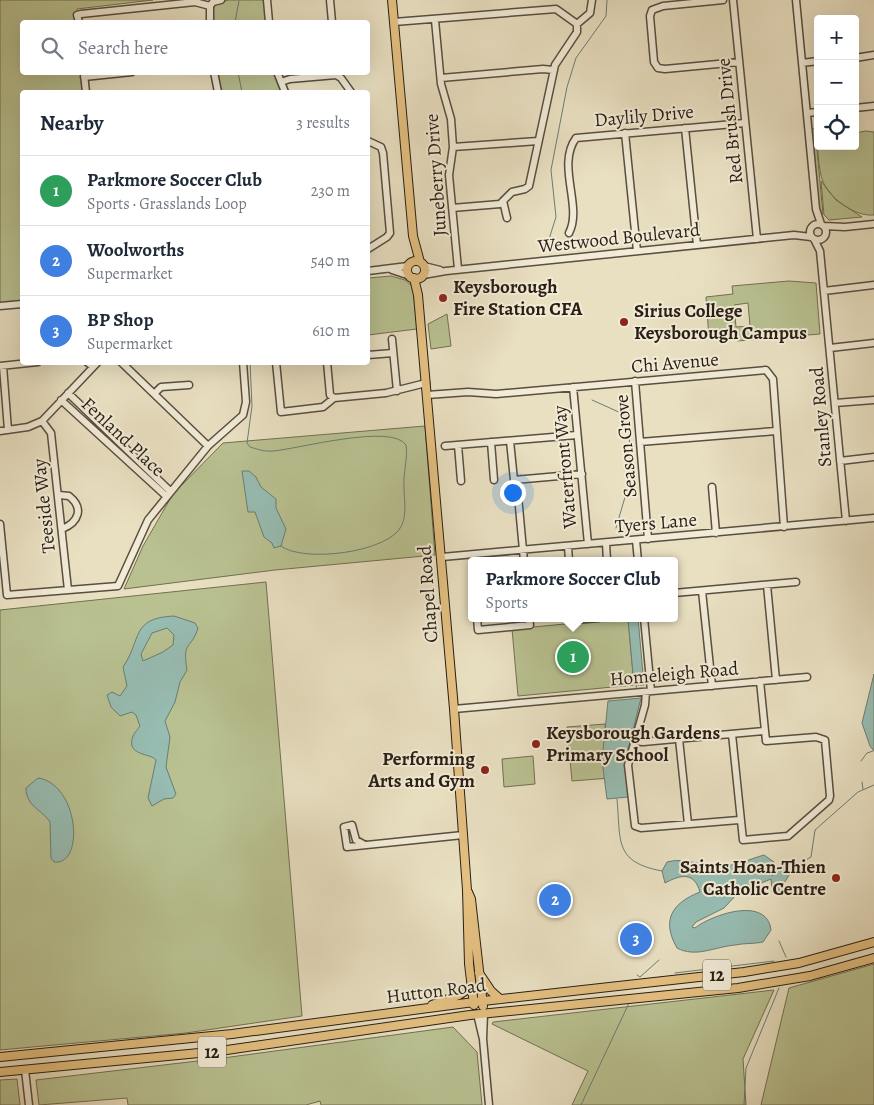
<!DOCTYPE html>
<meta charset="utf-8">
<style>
:root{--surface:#fff;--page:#f2f2f3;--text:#1f2937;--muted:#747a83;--line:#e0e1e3;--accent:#0b8043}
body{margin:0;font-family:Alegreya,serif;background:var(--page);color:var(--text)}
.controls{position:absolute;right:15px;top:15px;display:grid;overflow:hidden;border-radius:5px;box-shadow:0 5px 20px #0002}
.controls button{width:45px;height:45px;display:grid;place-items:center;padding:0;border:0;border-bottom:1px solid var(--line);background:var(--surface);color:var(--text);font:25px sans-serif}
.you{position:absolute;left:512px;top:492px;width:18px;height:18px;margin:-12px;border:4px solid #fff;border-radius:50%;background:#1a73e8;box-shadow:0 0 0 8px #1a73e833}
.badge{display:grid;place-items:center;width:32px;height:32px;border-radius:50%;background:var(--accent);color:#fff;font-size:16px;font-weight:700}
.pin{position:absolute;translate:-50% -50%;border:2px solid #fff;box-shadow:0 1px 5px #0006}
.popup{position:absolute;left:468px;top:557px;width:210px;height:65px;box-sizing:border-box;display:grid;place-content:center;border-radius:5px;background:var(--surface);filter:drop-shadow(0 1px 4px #0005);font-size:16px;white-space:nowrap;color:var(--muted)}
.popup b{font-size:19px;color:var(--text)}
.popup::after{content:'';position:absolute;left:50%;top:100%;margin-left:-10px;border:10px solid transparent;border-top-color:var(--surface)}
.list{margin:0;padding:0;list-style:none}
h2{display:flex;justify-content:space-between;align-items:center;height:65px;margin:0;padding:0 20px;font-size:21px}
h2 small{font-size:16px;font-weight:400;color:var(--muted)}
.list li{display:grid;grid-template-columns:32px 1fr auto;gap:15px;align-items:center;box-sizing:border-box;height:70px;padding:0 20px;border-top:1px solid var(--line)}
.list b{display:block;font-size:19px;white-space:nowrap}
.list p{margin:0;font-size:16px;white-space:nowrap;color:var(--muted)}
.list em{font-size:16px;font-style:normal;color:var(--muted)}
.icon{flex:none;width:28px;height:28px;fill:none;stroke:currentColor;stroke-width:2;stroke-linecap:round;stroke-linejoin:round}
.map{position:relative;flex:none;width:874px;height:1105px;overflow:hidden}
.search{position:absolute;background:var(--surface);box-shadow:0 5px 20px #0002;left:20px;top:20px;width:350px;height:55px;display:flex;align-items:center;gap:12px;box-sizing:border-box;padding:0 18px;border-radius:5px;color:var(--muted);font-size:19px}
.panel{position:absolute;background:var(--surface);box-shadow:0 5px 20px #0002;left:20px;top:90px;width:350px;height:275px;border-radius:5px}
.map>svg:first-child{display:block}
</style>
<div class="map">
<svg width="874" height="1105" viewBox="0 0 874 1105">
<rect width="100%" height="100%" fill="#e9e0c2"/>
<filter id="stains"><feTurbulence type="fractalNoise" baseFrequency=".004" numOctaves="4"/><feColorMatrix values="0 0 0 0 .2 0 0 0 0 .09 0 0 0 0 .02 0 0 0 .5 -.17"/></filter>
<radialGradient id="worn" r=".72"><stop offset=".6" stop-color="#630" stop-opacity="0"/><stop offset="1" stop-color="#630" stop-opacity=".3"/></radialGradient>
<path fill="#b9c191" stroke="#717052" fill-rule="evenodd" d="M0 0H153L77 9 78 22H22V72L82 73 84 92H22V302L0 305Z
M228 0H265L267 22H212L213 6Z
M217 73H275L283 92H220Z
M815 128 823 214H819L811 129Z
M866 131 874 132V215C855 217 828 198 822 179 818 166 818 150 817 136L818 146H855V133Z
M821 181 836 200 862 217 829 220 824 215Z
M391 276 405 280 413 287 417 329 368 335V278Z
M789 281 816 283 820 334 737 341 736 335 709 338 706 297 733 294 732 286ZM748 303 750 326 736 327 734 305Z
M447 314 451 346 431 349 428 324Z
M425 426 435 555 275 570 124 589 143 546 173 494 223 443Z
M266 582 302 1016 186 1033 0 1050V610Z
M628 618 634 685 518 696 512 629Z
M605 724 610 778 572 781 567 727Z
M533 756 535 784 504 787 502 759Z
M874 964V1105H761L789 988Z
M774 990 743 1059 746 1105H572L588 1071 492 1024 493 1022Z
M453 1027 477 1052 482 1105H321L320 1101 306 1105H128L127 1098 39 1105 36 1080 223 1058Z
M17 1079 20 1105H0V1080Z"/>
<path fill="#97bdb3" stroke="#6b7d73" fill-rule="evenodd" d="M242 471H249L256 477 261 487 276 499V508L286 529 281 546 274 548 272 543 264 537 255 512H248Z
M174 616 195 623 198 628C191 651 182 639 187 670L180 682 175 702 165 721 170 737 166 767 176 794 173 798 164 799 152 806 148 798 156 760C151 753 125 756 133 736 135 732 138 729 140 726L136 715 132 712 120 716 111 707 107 695 112 692 120 696 127 686 123 667C142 640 130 618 174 616ZM167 628 174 635 173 645 163 652 143 661 141 654 152 633Z
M615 618H638L644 685H634L628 619Z
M874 674V751L870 746 862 723Z
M641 698 625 762 628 797 607 799 602 760 608 701Z
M38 778C79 784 85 866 54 862L51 858 50 822C41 809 26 806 26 788Z
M764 855 774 862 772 876 780 868H789L791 872 778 893 775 894 772 892 771 879 739 892 724 908 696 922 692 927 695 928C713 914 767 896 771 930L763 942C754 944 744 943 735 945 714 947 696 958 677 948 661 920 672 903 700 892 694 871 680 875 665 883L662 871 667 862C685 857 701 866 718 866 735 867 749 859 764 855Z"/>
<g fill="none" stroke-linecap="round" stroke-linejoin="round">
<path stroke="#6b7d73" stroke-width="1" d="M235 22 239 1
M238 72 242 92
M551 253 550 236 556 217 551 170 567 87 576 58 606 16 607 0
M250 362 252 406 247 443 250 447C257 449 265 452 273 451 298 449 392 423 406 445 408 459 403 473 404 487 404 500 407 513 402 525 390 553 302 563 281 546
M592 400 621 413 628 423 632 473 616 528
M636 688 637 684
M861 761 867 753 873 751
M862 782 863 789
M617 799C621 840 613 862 662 871
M790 869 811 857 815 830 858 792 874 785
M779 941 786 957
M675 973 774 961
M637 975 640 977 659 960
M581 1105 629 1003
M744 1105 746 1068 779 988"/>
<defs>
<path id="minor" d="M267 0 269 22
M330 0 332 22
M723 0 663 6 652 10 650 16 654 62 658 68 665 69 739 62
M733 0 757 239
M796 0 816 209 821 224
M435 20 441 84 451 119 453 147 449 175 458 269
M79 22 77 15 81 14 195 2 210 6
M210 22V6L213 2 221 0
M394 22 556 9 577 24V32L555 65 529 186 525 189 512 192 500 204 452 208
M577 24 590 13 592 0
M855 58 874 55
M802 63 818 61
M214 72 218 92
M277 72 285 92
M84 74 86 92
M336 75 341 78 351 92
M84 77 132 72
M441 78 543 69 553 70
M281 82 290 79 336 75
M855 108 874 106
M807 113 818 112
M685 128 697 245
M625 133 637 251
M368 141 381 147 383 153 390 233 387 237 368 249
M453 147 538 141
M503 201 507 218
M810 232a8 8 0 1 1 16 0a8 8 0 1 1-16 0Z
M824 226 845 227 874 224
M569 233C583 207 556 165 576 138L745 123
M814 239 820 251 846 521
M424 266 440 270
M392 270 410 276
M368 271 408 266
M423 275 446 271 794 235 811 237
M824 291 874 285
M0 306 22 304
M392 339 397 391
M830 348 874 343
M368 355 393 353
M87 362 93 367
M121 362 208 446
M276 362 281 412 323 407 334 398
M327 362 330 395 334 398 386 393 426 383
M0 366 38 362
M3 366 8 430
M635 381 648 539
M573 387 588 544
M68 393 170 491
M154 394 161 387 189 385
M427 395 468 392 496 394 766 370 773 379 784 527
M61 400 166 496
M835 403 874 400
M42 421 51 433 68 590
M0 431 28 427 42 421 98 362
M510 441 514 480 517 485 524 561
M491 442 494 480
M640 442 776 431
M458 445 461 481
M445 446 577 435
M840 461 874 457
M514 480 582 474
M712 487 716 533
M59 495 69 496C84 508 79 522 62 529
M0 524 7 595 118 586 148 520 208 446 243 415 246 402 243 362
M636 540 638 561
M606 543 607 561
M568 546 569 561
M442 557 874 518
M767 585 776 680
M702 591 712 686
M674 593 796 582
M477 618 478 630 530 625 529 618
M574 618V620L599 618
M644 618 651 691
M646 692 645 705 628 765 635 826 641 828 739 820
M454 709 807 677
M732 734 743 840 788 836 829 800 830 796 825 740 816 737 766 741 760 681
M679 739 688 824
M634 741 643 742 764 731
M365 845 356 840 352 825 344 827 347 847 463 835
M484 1013 483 1039 489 1105
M477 1014 483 1039
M25 1070 29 1105"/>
<path id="major" d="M392 0 413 236 420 262
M407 270a9 9 0 1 1 18 0a9 9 0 1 1-18 0Z
M414 278 418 295 454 709 467 890 469 964 474 1005
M468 892 471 899 483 1006
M479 973 491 991 500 999
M432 1005 459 995 471 987
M0 1057 232 1034 474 1002 744 972 799 963 874 942
M0 1072 220 1051 470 1015 738 988 810 976 874 958"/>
</defs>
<use href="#minor" stroke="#594e40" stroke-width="9"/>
<use href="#major" stroke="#291e14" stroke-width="10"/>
<use href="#minor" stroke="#f1ebd7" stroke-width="6"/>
<use href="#major" stroke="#e4c081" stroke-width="8"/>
</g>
<g fill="#8f2418" stroke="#f1ebd7" stroke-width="2">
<circle cx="443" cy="298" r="5"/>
<circle cx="624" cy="322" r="5"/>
<circle cx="536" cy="744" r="5"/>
<circle cx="485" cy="770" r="5"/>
<circle cx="836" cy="878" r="5"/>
</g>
<g text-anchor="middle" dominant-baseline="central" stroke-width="4" stroke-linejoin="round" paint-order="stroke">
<g fill="#f1ebd7" stroke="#655c4e" stroke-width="1">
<rect x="703" y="959.5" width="28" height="31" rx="4"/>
<rect x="198" y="1036.5" width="28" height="31" rx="4"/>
</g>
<g font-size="18" font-weight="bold" fill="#291e14">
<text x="717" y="975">12</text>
<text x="212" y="1052">12</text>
</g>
<g font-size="19" fill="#291e14" stroke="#f1ebd7">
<text transform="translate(644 116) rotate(-5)">Daylily Drive</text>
<text transform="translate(730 121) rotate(-96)">Red Brush Drive</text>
<text transform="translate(436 175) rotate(-94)">Juneberry Drive</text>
<text transform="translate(619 238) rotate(-6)">Westwood Boulevard</text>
<text transform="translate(675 363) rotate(-5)">Chi Avenue</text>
<text transform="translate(821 417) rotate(-95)">Stanley Road</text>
<text transform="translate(123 437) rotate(43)">Fenland Place</text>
<text transform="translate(626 446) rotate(-95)">Season Grove</text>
<text transform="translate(565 467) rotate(-95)">Waterfront Way</text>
<text transform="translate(44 506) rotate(-96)">Teeside Way</text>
<text transform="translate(656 523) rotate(-5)">Tyers Lane</text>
<text transform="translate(428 594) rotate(-94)">Chapel Road</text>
<text transform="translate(674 674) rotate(-5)">Homeleigh Road</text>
<text transform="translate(436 991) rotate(-7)">Hutton Road</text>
</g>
<g font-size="19" font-weight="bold" fill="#291e14" stroke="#f1ebd7" text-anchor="start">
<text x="453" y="287">Keysborough<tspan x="453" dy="22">Fire Station CFA</tspan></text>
<text x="634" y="311">Sirius College<tspan x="634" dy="22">Keysborough Campus</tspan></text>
<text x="546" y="733">Keysborough Gardens<tspan x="546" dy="22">Primary School</tspan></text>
<text x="475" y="759" text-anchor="end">Performing<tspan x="475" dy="22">Arts and Gym</tspan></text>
<text x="826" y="867" text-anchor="end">Saints Hoan-Thien<tspan x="826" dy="22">Catholic Centre</tspan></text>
</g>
</g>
<rect width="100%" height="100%" filter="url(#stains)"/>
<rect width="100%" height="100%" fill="url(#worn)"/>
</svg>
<div class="controls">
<button>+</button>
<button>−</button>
<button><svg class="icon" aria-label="locate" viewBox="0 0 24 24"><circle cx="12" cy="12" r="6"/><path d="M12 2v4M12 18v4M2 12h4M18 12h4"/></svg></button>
</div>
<div class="you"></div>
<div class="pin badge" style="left:573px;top:657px;background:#2e9e5b">1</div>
<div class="popup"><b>Parkmore Soccer Club</b>Sports</div>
<div class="pin badge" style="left:555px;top:900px;background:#3f7fe0">2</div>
<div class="pin badge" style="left:636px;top:939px;background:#3f7fe0">3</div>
<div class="search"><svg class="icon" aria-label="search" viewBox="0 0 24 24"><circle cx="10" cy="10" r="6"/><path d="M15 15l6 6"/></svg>Search here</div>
<section class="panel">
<h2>Nearby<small>3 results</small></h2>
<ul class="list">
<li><span class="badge" style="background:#2e9e5b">1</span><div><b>Parkmore Soccer Club</b><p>Sports · Grasslands Loop</p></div><em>230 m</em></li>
<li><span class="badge" style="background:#3f7fe0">2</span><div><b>Woolworths</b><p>Supermarket</p></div><em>540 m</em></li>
<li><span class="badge" style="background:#3f7fe0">3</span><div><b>BP Shop</b><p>Supermarket</p></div><em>610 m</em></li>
</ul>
</section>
</div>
